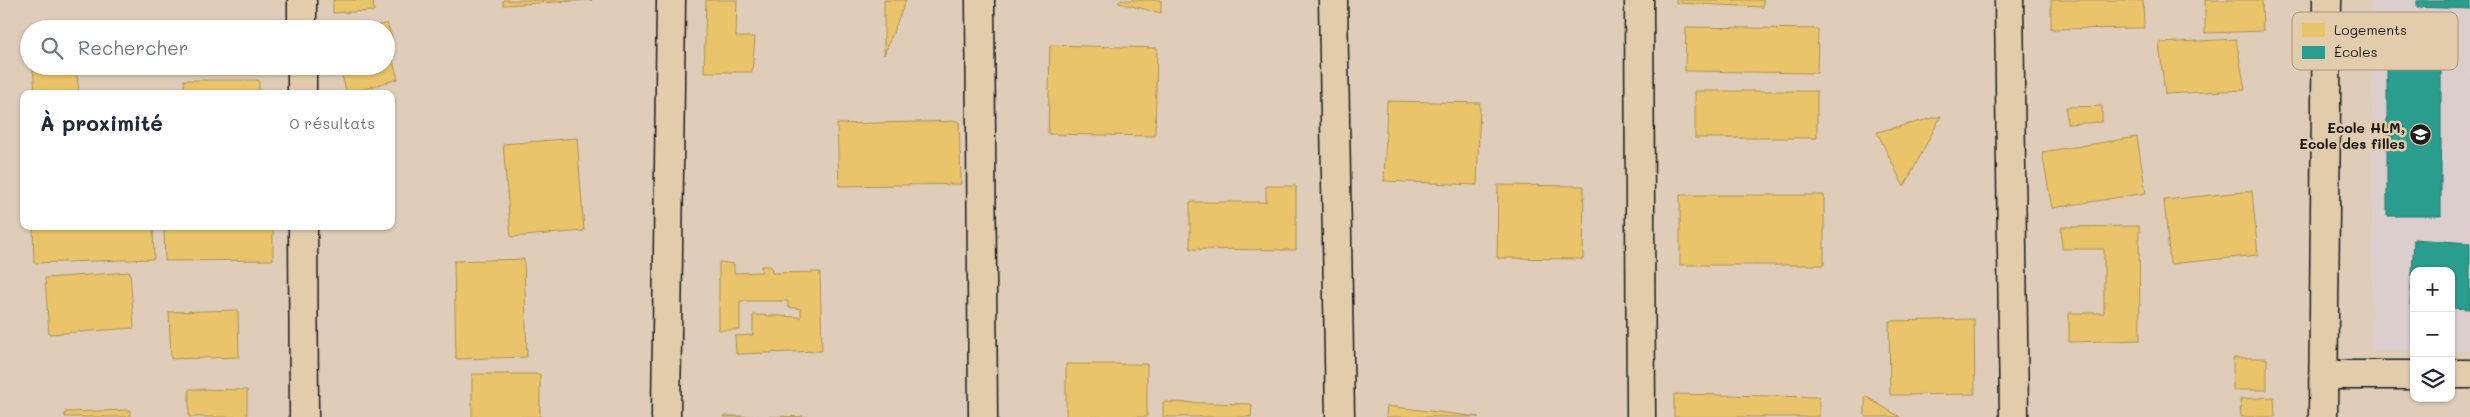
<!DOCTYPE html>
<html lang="fr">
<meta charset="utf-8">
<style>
:root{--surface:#fff;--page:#f6f6f7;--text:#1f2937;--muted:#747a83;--line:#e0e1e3}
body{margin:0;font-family:Mali,sans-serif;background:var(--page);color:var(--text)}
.controls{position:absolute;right:15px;bottom:15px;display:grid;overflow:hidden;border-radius:10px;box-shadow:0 1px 4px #0004}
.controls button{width:45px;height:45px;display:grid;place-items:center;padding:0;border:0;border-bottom:1px solid var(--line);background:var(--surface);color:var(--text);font:25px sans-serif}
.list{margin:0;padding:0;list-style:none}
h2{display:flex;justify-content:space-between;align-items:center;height:65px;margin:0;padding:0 20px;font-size:21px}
h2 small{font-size:16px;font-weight:400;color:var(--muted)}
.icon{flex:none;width:28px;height:28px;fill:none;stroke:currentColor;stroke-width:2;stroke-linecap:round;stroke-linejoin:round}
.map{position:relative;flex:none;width:2470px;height:417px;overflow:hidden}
.search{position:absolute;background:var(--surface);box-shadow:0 1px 4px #0004;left:20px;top:20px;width:375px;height:55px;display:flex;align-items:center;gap:12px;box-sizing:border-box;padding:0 18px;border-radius:28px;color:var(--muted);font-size:19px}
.panel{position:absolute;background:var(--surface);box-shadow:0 1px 4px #0004;left:20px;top:90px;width:375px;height:140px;border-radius:10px}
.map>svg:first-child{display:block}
</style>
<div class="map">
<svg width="2470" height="417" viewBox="0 0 2470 417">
<rect width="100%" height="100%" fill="#dfcdba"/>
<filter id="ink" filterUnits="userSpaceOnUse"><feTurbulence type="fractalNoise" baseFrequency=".02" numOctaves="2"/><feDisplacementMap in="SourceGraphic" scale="10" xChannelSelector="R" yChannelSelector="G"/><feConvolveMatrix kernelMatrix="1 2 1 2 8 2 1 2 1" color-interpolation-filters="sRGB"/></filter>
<g filter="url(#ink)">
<path fill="#dccecd" d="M2372 0H2470V350H2451V271H2414V350H2372Z"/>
<path fill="#e9c46a" stroke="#ac9253" d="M333 0H373L374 11 333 13Z
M503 0H592L503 5Z
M706 0H737L736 37H755L752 72H704Z
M884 0H906L884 55Z
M1119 0H1161V13L1119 3Z
M1676 0H1763V7L1676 3Z
M2051 0H2143L2144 28 2051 29Z
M2205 0H2262L2263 31 2205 33Z
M387 23 392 37 386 38V29H366Z
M1686 27 1818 29 1817 73 1685 71Z
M2236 39 2245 90 2165 94 2159 43Z
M1050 45 1157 48 1155 136 1048 134Z
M392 58 398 79 347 94 341 72 361 66H386V59Z
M33 66H76L79 94H35Z
M184 80H259V94H184Z
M1695 91H1817V138H1695Z
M1387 101 1480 103 1477 185 1384 181Z
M2102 106V122L2067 124 2066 107Z
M1941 116 1904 187 1877 132Z
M959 121 961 184 839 186 837 124Z
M2137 137 2146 193 2052 208 2042 152Z
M577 138 584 231 511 237 503 144Z
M1498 185 1584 186 1583 259 1497 258Z
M1266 186H1296V250L1190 249V202H1266Z
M2252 191 2258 255 2170 264 2164 200Z
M1680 195H1824V265H1680Z
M33 226H153L154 259 34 263Z
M164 226H273V260L165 261Z
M2139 226 2140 340 2069 342V313H2104V249H2062L2061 227Z
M524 259 527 357 456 359 454 261Z
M719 262 734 264V273L762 272 761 266H771L772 273 820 272 822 351 736 354 735 336 753 335V315L801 317V309L788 307V301H740V330H719Z
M130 272 134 328 49 334 45 278Z
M238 310 239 357 171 359 169 312Z
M1974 319 1975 394 1890 395 1889 321Z
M2233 358H2267V390H2233Z
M1066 364H1147V417H1066Z
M472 374H540V417H472Z
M189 389 247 390V417H189Z
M1674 394 1819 397V417H1674Z
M1865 396 1900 417H1865Z
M2274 397 2275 417H2241L2240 399Z
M1163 402 1252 404 1251 417H1163Z
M1387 406 1479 417H1386Z
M130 410V417H65V412Z
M724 416 820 417H724Z"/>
<path fill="#2a9d8f" stroke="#26766c" d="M2417 0H2470V9L2417 7Z
M2387 19H2441V216H2387Z
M2414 239 2470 243V309L2451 308V271H2414V306L2410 305Z"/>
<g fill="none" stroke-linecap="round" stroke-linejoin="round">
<defs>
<path id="minor" d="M302 0V29
M980 0 983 417
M1333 0 1340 417
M1639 0 1641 417
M2009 0 2014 417
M302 66V94
M303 226 304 417
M2451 374H2470
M2324 375H2414
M666 417 671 0
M2323 417 2327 0"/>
</defs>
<use href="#minor" stroke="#1c1c1c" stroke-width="31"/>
<use href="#minor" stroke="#e2ccab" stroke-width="28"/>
</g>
</g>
<defs>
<symbol id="school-disc" viewBox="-11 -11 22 22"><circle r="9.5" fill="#1c1c1c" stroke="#e2ccab"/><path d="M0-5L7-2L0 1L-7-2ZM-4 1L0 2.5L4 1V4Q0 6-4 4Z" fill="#fff"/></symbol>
</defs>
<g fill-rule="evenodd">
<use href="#school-disc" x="2408" y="122" width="25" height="25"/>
</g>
<g text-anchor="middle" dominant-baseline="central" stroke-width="5" stroke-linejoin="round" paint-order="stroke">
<g font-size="14" font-weight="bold" fill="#1c1c1c" stroke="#e2ccab" text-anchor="end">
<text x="2405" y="127">Ecole HLM,<tspan x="2405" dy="16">Ecole des filles</tspan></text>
</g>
</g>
<rect x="2292" y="12" width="166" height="58" rx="8" fill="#e2ccab" stroke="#a79780" stroke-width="1"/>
<rect x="2302" y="23" width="23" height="14" fill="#e9c46a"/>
<rect x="2302" y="46" width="23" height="13" fill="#2a9d8f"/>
<g font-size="14" fill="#1c1c1c">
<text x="2334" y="35">Logements</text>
<text x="2334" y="57">Écoles</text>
</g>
</svg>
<div class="controls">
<button>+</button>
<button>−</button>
<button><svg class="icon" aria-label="layers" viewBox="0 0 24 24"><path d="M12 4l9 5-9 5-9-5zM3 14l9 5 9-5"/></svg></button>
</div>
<div class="search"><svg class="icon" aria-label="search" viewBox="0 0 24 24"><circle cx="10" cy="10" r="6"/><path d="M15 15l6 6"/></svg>Rechercher</div>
<section class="panel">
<h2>À proximité<small>0 résultats</small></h2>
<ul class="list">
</ul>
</section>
</div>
